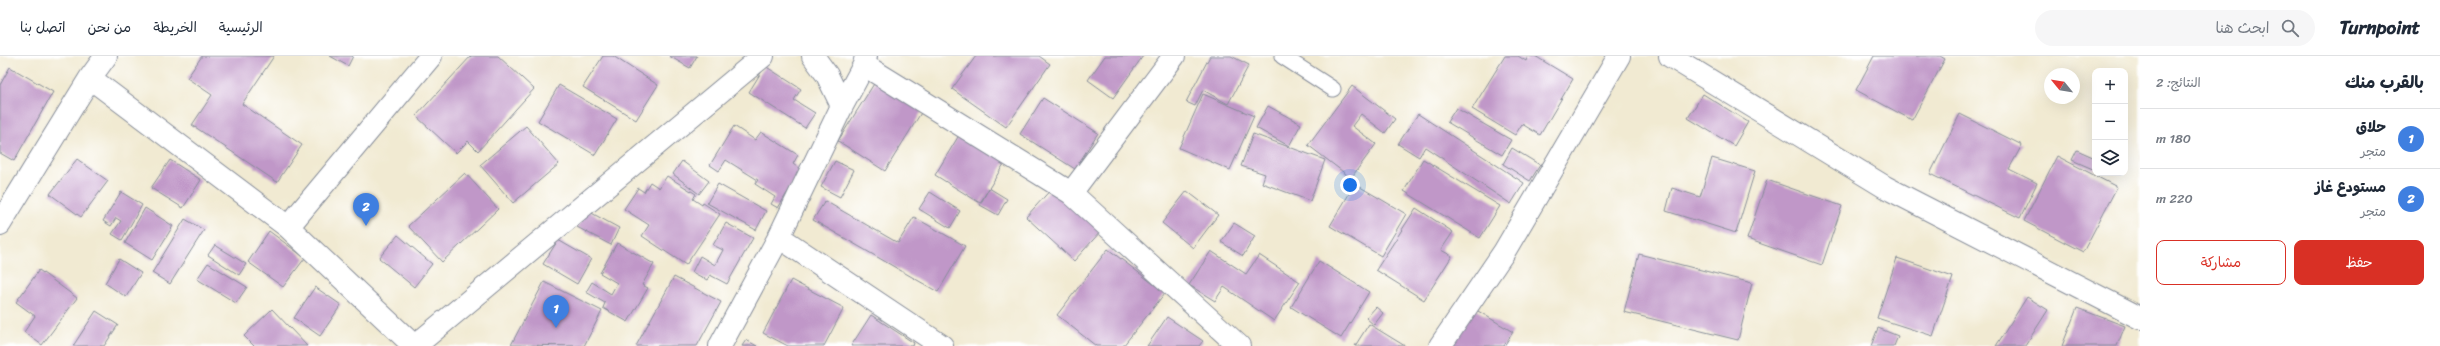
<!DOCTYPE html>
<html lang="ar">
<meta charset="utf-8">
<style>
:root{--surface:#fff;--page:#f6f6f7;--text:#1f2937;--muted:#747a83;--line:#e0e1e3;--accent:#d93025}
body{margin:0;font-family:Sriracha,"Playpen Sans Arabic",sans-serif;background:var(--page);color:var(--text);direction:rtl}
.controls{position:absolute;right:12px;top:12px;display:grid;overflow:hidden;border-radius:8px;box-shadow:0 4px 16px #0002}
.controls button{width:36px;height:36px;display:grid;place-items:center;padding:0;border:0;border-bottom:1px solid var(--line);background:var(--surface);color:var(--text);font:20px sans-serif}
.compass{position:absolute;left:2044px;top:12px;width:36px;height:36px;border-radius:50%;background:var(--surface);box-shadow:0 4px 16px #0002;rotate:300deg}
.you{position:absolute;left:1350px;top:129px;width:14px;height:14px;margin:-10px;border:3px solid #fff;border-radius:50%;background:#1a73e8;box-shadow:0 0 0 6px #1a73e833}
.badge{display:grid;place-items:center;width:26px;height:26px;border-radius:50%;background:var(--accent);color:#fff;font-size:13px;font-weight:700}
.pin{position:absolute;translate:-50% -33px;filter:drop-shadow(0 1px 2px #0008)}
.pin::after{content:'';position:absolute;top:21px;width:14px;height:12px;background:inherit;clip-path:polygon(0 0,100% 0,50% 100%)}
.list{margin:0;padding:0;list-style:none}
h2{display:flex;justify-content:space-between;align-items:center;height:52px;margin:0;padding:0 16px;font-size:17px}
h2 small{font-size:13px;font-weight:400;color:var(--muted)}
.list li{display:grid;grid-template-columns:26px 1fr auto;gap:12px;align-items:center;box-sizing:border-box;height:60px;padding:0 16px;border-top:1px solid var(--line)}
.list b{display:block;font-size:15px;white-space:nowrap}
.list p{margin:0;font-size:13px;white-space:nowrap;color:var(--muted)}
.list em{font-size:13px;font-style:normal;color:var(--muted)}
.actions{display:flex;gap:8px;padding:12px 16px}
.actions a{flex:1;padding:9px 0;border:1px solid var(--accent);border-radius:8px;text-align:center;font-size:14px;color:var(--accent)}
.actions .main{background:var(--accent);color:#fff}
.icon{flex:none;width:22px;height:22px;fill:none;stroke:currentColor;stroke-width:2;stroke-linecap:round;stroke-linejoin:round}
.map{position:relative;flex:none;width:2140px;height:290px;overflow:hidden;direction:ltr}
header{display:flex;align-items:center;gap:24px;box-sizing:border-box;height:56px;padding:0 20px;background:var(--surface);border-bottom:1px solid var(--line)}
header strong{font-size:19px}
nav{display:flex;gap:22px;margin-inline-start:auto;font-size:14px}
.search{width:280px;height:36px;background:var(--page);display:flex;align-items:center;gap:10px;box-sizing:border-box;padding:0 14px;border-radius:22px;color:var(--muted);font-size:15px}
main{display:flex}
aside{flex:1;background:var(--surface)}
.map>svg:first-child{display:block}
</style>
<header>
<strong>Turnpoint</strong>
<div class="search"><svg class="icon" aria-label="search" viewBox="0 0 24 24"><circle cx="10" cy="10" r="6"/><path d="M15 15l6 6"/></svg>ابحث هنا</div>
<nav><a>الرئيسية</a><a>الخريطة</a><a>من نحن</a><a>اتصل بنا</a></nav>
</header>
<main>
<aside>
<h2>بالقرب منك<small>النتائج: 2</small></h2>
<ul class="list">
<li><span class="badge" style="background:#3f7fe0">1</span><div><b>حلاق</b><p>متجر</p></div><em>180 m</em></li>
<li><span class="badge" style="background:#3f7fe0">2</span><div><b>مستودع غاز</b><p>متجر</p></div><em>220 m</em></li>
</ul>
<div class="actions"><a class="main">حفظ</a><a>مشاركة</a></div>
</aside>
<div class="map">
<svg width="2140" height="290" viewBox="0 0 2140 290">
<rect width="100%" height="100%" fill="#fff"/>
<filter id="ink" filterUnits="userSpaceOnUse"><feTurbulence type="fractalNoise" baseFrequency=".025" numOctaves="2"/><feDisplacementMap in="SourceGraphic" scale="8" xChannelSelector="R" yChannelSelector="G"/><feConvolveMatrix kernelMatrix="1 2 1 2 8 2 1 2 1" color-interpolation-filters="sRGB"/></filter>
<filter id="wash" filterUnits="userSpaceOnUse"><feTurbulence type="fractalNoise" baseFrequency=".012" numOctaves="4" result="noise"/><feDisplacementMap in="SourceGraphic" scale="16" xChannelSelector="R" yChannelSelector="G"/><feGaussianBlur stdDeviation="0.9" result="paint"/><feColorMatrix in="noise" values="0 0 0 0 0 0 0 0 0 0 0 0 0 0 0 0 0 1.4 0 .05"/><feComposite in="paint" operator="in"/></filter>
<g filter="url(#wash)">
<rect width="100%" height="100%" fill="#f1ead2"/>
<g id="blocks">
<path fill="#c097c8" d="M202 0H274L242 48 302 89 277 126 192 69 212 39 187 22Z
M330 0H353L348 10Z
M471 0H498L534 33 478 95 468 85 456 97 416 60Z
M603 0H613L658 29 636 64 583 31Z
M669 0H697L690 12Z
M976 0H1039L1050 8 1006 71 952 33Z
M1105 0H1143L1113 42 1088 24Z
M1210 0H1231L1249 9 1228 48 1203 34 1195 50 1186 46Z
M1505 0H1518L1526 5 1528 0H1535L1573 23 1540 79 1522 68 1515 79 1472 53Z
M1874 0H1940L1945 3 1912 64 1856 34Z
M765 10 801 33 794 44 815 57 805 72 749 36Z
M10 11 53 36 14 105 0 97V29Z
M877 23 924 52 885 115 838 85Z
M559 29 617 63 595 99 538 65Z
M1352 30 1395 63 1385 77 1361 58 1352 70 1376 88 1351 122 1308 89Z
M1203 38 1254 60 1230 114 1179 92Z
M1703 38 1748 66 1734 90 1688 62Z
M1043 42 1098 77 1075 113 1020 78Z
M1268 50 1301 68 1289 90 1256 72Z
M1456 52 1511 84 1502 99 1447 66Z
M1418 58 1524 127 1511 148 1425 91 1419 101 1398 88Z
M1960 58 2022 89 2009 113 2037 127 2020 162 1930 118Z
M526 70 559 108 513 147 480 109Z
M734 70 755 84 761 76 798 99 793 108 801 114 778 152 771 148 775 141 755 128 758 124 726 104 719 115 710 109Z
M961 76 1007 103 980 147 935 119Z
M1253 78 1325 104 1310 145 1262 127 1265 118 1241 110Z
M1512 92 1540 109 1530 125 1503 108Z
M2077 94 2095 102V114L2072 104Z
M2057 100 2117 131 2083 196 2024 165Z
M1712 102 1755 115 1736 177 1666 155 1672 132 1700 141Z
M77 103 108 125 81 161 50 138Z
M1423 103 1500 150 1480 182 1404 135Z
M170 104 201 124 183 152 151 132Z
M682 105 709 125 699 138 673 118Z
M835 105 854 114 840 141 821 131Z
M465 117 498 153 442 206 408 170Z
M667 120 696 138 693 143 702 149 703 147 720 158 686 209 642 180 649 169 624 153 638 132 644 136 650 126 659 132Z
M1767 124 1842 150 1822 209 1747 183Z
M718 128 766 155 756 174 707 147Z
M1355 128 1406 158 1381 200 1330 170Z
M1054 130 1102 174 1074 205 1026 161Z
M989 132 1007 143 998 159 980 149Z
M1187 135 1218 159 1193 192 1162 167Z
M121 136 142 149 122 184 112 178 121 165 116 162 111 170 103 165Z
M930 136 960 155 950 172 919 153Z
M825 145 898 187 914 161 965 190 938 236 813 164Z
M145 152 173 170 152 204 125 187Z
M1416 152 1453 176 1441 194 1452 200 1424 244 1376 214Z
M586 154 619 172 611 189 577 171Z
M185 163 204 174 170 228 152 217Z
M726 167 753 182 727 228 710 219 707 224 692 216 700 200 715 209 723 194 713 189Z
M1234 167 1255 180 1243 200 1221 186Z
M269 175 305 202 283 231 248 206Z
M398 179 432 208 414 231 379 202Z
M558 184 591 203 577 228 543 208Z
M617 187 654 208 642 229 648 232 628 266 603 252 605 247 586 236 592 226 611 238 617 227 600 217Z
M215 189 246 208 239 219 208 199Z
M1108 193 1165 237 1123 290H1096L1057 259Z
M1211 195 1246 218 1259 199 1300 226 1274 265 1224 231 1215 245 1189 229Z
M1639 198 1752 227 1738 284 1624 256Z
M1897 202 1953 221 1933 280 1877 262Z
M119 203 141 217 126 241 105 227Z
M1319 205 1369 236 1341 282 1291 251Z
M208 207 247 231 236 247 197 223Z
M39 214 77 242 42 289 24 276 35 260 16 246Z
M674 221 721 246 697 290H636Z
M791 224 844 252 824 290H788L763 277Z
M544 226 602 255 584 290 511 289Z
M315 231 341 249 320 280 294 262Z
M2027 241 2048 254 2025 290H1996Z
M1376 251 1383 257 1374 269 1366 262Z
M1473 252 1513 276 1504 290H1450Z
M2077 252 2125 270 2117 290H2062Z
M272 253 307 290H254L244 280Z
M96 255 118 269 104 290H73Z
M871 259 914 287 913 290H851Z
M1167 261 1203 285 1199 290H1147Z
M1369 268 1405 290H1355Z
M1878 272 1898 280 1894 290H1871Z
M746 284 757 290H742Z"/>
</g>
</g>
<g filter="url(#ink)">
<use href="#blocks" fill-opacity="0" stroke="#868c98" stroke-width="1"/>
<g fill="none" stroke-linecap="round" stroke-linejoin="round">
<defs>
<path id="service" d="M1282 0 1333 33"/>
<path id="minor" d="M1670 0 1885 131 2140 262
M864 9 1071 137 1239 290
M90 22 288 171
M842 50 864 9 866 0
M1071 137 1174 0
M0 168 90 22 106 0
M779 181 942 290
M414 290 288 171 431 0
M720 290 779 181 842 50 827 19 813 0
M1440 290 1504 196 1619 0"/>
<path id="secondary" d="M415 290 763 0"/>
</defs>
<use href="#service" stroke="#868c98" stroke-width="17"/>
<use href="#minor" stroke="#868c98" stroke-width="24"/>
<use href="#secondary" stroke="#868c98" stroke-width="24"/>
<use href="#service" stroke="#fff" stroke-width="15"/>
<use href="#minor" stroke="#fff" stroke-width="22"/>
<use href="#secondary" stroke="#fff" stroke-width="22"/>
</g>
</g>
</svg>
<div class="controls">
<button>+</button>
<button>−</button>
<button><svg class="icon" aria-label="layers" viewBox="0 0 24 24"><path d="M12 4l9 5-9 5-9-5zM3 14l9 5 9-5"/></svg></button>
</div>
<svg class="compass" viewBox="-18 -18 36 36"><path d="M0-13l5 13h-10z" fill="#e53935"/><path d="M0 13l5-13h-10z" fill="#747a83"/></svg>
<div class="you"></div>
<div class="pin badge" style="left:556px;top:272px;background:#3f7fe0">1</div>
<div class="pin badge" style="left:366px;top:170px;background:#3f7fe0">2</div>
</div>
</main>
